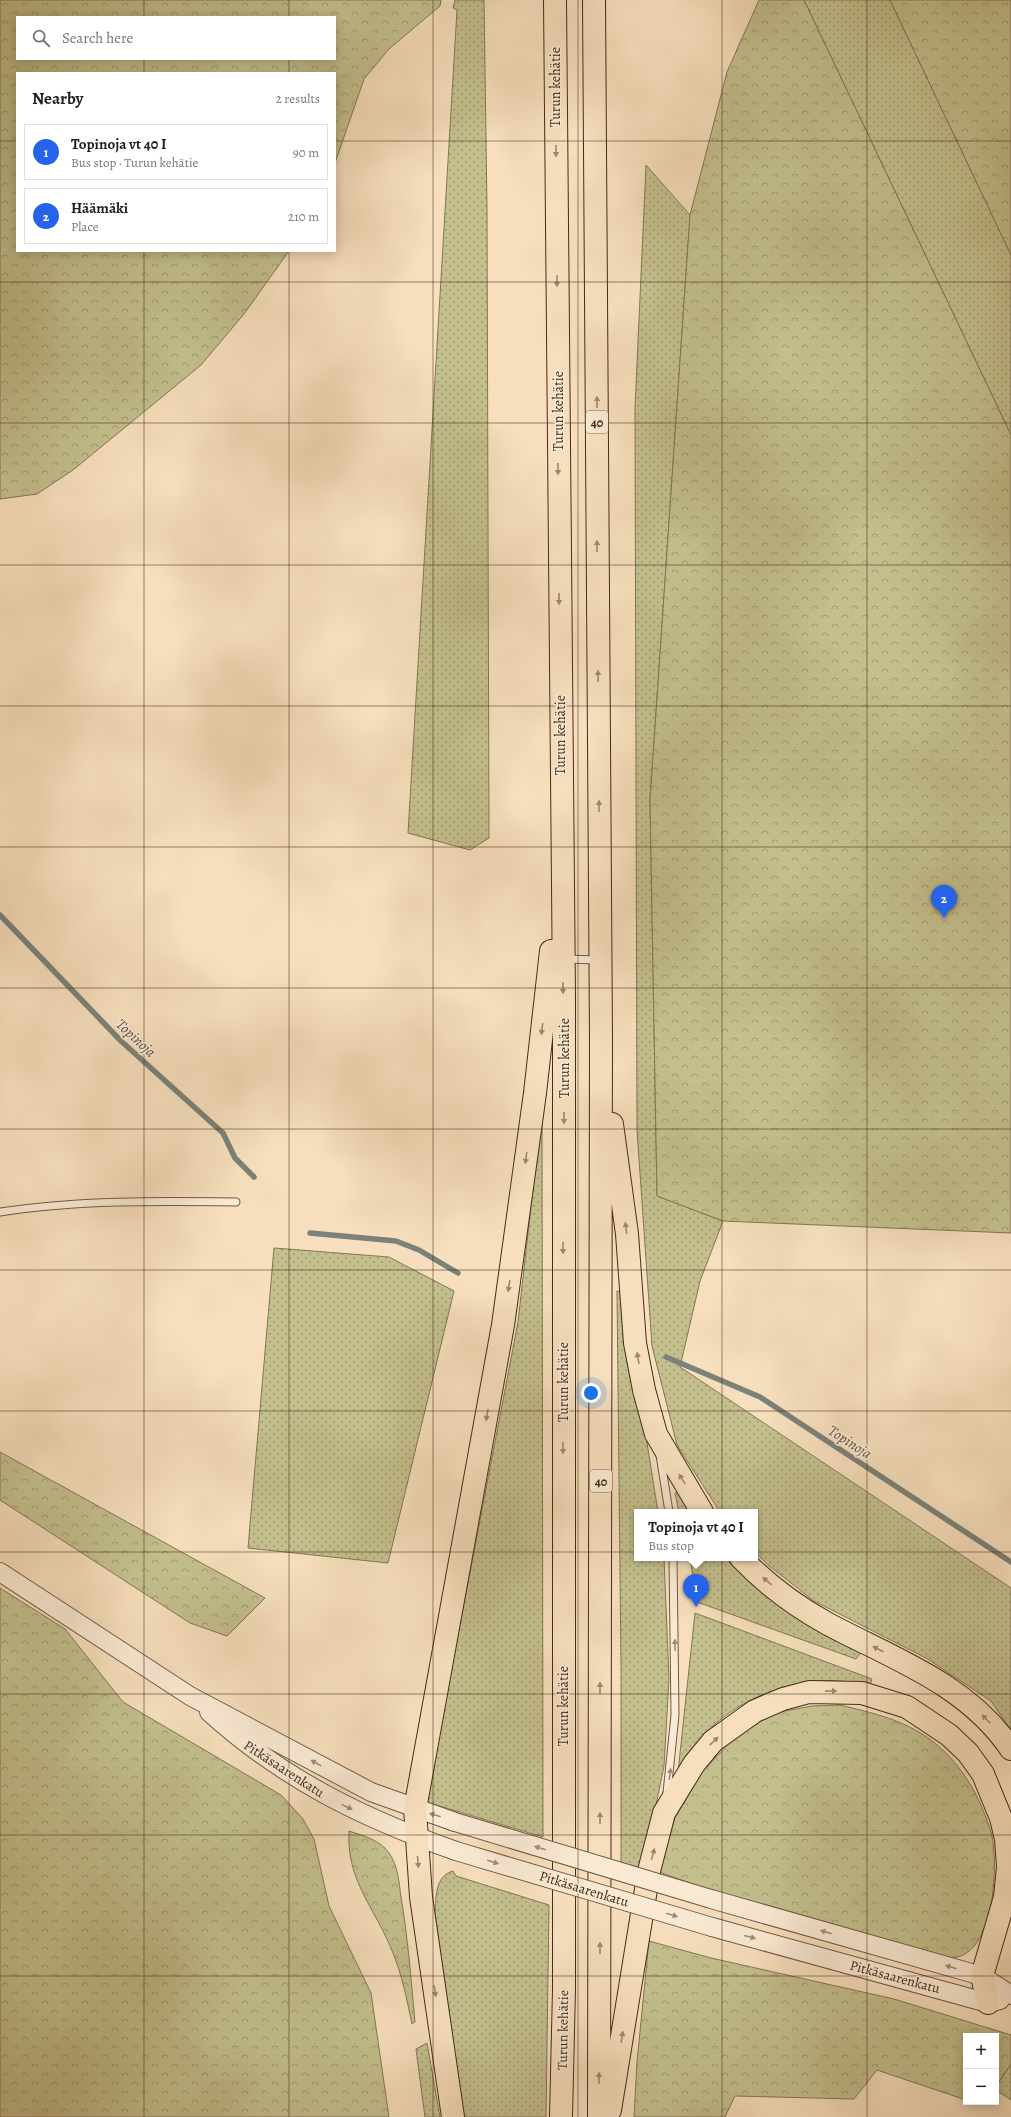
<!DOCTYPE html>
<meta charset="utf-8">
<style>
:root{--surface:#fff;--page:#f2f2f2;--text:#202124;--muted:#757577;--line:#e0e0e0;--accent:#2563eb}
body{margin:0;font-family:Alegreya,serif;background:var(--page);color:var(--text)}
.controls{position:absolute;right:12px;bottom:12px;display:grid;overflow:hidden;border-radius:0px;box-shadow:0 2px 10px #0003}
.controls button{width:36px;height:36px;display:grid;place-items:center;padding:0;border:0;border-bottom:1px solid var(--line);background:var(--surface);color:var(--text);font:20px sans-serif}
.you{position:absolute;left:591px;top:1393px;width:14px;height:14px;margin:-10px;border:3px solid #fff;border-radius:50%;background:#1a73e8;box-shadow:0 0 0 6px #1a73e833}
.badge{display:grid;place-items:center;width:26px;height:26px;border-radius:50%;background:var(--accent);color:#fff;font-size:13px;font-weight:700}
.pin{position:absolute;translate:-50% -33px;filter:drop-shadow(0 1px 2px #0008)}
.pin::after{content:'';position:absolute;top:21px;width:14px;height:12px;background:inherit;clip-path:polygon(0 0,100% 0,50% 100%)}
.popup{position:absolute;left:634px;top:1509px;width:124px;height:52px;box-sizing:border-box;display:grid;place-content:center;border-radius:0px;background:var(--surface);filter:drop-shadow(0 1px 3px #0005);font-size:13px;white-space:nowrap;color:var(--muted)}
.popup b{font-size:15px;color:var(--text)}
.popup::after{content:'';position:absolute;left:50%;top:100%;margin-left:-8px;border:8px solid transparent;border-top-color:var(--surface)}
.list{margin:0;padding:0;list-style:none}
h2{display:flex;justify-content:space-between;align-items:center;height:52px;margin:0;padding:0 16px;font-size:17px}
h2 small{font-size:13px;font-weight:400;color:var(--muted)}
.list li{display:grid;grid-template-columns:26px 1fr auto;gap:12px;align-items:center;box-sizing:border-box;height:56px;margin:0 8px 8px;padding:0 8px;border:1px solid var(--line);border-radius:0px}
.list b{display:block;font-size:15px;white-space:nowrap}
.list p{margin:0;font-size:13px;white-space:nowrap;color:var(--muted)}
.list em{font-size:13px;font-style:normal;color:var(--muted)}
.icon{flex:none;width:22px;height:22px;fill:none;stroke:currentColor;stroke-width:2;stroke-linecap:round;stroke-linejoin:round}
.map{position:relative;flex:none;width:1011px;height:2117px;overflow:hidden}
.search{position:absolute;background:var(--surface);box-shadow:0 2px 10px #0003;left:16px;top:16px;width:320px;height:44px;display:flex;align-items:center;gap:10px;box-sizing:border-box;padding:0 14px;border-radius:0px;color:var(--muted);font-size:15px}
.panel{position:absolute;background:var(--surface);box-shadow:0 2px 10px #0003;left:16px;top:72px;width:320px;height:180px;border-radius:0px}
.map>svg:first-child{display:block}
</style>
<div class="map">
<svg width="1011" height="2117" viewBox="0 0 1011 2117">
<defs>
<pattern id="grass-dots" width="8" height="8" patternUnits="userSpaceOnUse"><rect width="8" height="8" fill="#c3c08d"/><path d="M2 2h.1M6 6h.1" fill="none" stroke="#a09c73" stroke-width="1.8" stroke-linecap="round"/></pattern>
<pattern id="forest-crowns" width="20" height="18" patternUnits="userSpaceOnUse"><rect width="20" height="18" fill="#c3c08d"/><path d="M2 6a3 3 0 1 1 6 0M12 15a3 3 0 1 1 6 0" fill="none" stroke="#a09c73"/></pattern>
</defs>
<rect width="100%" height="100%" fill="#f7dfbd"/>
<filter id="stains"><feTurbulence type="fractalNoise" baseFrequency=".005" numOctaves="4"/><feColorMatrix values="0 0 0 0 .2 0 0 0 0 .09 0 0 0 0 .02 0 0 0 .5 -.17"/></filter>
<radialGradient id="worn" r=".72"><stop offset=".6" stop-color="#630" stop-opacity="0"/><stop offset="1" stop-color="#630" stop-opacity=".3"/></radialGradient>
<path fill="url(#grass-dots)" stroke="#847655" d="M455 0H484L487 208 489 838 470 850 408 833 457 10 453 8Z
M804 0H890L1011 255V435Z
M646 165 690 215 650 800 657 1196 723 1221 700 1281 680 1367 1011 1588V1730L991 1701 926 1658 814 1601 768 1565 755 1552V1512H720L677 1445 652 1346 637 1130 635 408Z
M542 1109 543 1837 426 1802 518 1322Z
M274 1248 389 1257 454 1291 388 1563 248 1548Z
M617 1291 623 1292 658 1512H637V1558H664L669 1679 664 1766 643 1868 621 1863V1666Z
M679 1492 691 1512H679L675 1493Z
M690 1558H725L738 1570 862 1651 856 1659 697 1602Z
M695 1613 872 1679 870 1685C854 1683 835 1679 818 1681 776 1684 730 1705 702 1737 692 1747 685 1760 678 1772Z
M453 1871 456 1876 549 1905 546 2117H463L435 1913C436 1897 435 1876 453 1871Z
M427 2043 440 2117H425L416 2049Z
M1011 2064V2100L996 2090V2086Z"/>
<path fill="url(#forest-crowns)" stroke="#847655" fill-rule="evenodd" d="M0 0H441L440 6 389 49 364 79 335 163V73H17V251H289L244 314 201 365 73 470 37 494 0 499ZM17 17H335V59H17Z
M759 0H804L1011 435V1233L723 1221 657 1196 650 800 690 215 727 72Z
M890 0H1011V255Z
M0 1452 265 1598 227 1636 190 1623 0 1500Z
M0 1588 65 1629 123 1702 281 1795 303 1819 314 1839 329 1906 371 1993 389 2117H0Z
M840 1705C881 1715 914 1722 946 1753 968 1775 982 1803 991 1832 999 1862 995 1949 957 1957 951 1959 944 1956 939 1955L724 1895 659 1872 675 1818 702 1772 733 1739 757 1723 780 1712 811 1706Z
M349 1831C364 1836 380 1840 389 1853 398 1866 399 1882 401 1897 408 1938 411 1980 415 2022L412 2024C407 2000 402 1975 393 1953 376 1909 346 1881 349 1831Z
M649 1941 711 1958 894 1999 1011 2035V2064L996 2086V2036H966V2100L877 2070 854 2099 735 2096 725 2117H634L637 2062Z"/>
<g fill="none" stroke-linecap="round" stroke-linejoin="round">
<path stroke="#7a8279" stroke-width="5.5" d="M0 915 121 1041 223 1133 235 1158 254 1177
M310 1233 396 1241 419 1250 458 1273
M666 1357 760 1397 1011 1562"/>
<defs>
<path id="service" d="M565 959 599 960
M0 1212C78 1200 157 1201 236 1202
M660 1455 669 1512
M667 1793 675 1715 673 1558"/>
<path id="tertiary" d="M0 1572 190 1696 371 1792 455 1822
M209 1712C283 1779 362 1818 456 1851
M711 1899 982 1976 1011 1995
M712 1927 988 2003 1000 2000"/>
<path id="trunk" d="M555 0 564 997V1989L561 2117
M594 0 601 1039 599 2117
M612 1124 627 1234 635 1343 644 1390 656 1434 702 1512
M741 1558C766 1584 797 1607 828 1624 894 1659 967 1684 1011 1749
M610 2110 649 1871 664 1813 694 1764 713 1741 755 1711 783 1699 809 1692 862 1693 907 1707 949 1735 968 1753 983 1774 1001 1818 1006 1839 1008 1867 1005 1897 982 1976 988 2003
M453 2117 421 1897 415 1809 503 1325 535 1093 551 951"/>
</defs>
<use href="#service" stroke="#725845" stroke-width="9"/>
<use href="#tertiary" stroke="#725845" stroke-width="20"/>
<use href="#trunk" stroke="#452b1d" stroke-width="24"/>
<use href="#service" stroke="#faead4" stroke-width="7"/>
<use href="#tertiary" stroke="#faead4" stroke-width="18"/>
<use href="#trunk" stroke="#f7dfbd" stroke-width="22"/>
<defs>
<path id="tertiary-bridge" d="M455 1822 711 1899
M456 1851 712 1927"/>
</defs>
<use href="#tertiary-bridge" stroke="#725845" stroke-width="20" stroke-linecap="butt"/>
<use href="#tertiary-bridge" stroke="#faead4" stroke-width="18"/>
</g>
<defs><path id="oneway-solid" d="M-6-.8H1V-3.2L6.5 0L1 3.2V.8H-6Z"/></defs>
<g fill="#9e856d">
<use href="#oneway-solid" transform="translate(556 151) rotate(90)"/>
<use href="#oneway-solid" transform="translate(557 281) rotate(90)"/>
<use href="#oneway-solid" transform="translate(597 402) rotate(-90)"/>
<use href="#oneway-solid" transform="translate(558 469) rotate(90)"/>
<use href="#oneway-solid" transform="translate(597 546) rotate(-90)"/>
<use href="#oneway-solid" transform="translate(559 599) rotate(90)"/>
<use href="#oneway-solid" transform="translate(598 676) rotate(-90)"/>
<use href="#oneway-solid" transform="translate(599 806) rotate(-90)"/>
<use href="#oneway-solid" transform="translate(563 988) rotate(89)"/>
<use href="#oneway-solid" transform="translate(542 1029) rotate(97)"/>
<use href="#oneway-solid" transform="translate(564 1118) rotate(90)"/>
<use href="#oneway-solid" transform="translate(526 1158) rotate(98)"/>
<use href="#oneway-solid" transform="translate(626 1228) rotate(-97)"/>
<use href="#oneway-solid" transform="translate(563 1248) rotate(90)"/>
<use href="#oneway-solid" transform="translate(509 1286) rotate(99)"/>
<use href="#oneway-solid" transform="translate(638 1358) rotate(-100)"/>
<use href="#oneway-solid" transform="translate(487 1415) rotate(100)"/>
<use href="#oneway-solid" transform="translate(563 1448) rotate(90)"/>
<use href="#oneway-solid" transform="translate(682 1479) rotate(-122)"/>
<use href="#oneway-solid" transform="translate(767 1581) rotate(-140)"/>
<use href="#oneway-solid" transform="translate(878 1649) rotate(-153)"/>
<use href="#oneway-solid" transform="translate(600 1688) rotate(-90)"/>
<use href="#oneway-solid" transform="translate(831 1691) rotate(-1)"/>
<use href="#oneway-solid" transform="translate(986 1719) rotate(-134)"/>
<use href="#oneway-solid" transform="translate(714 1741) rotate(-44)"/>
<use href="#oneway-solid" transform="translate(600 1818) rotate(-90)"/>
<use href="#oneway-solid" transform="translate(653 1854) rotate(-75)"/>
<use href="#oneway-solid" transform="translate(418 1862) rotate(85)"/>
<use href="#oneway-solid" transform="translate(600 1948) rotate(-90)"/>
<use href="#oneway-solid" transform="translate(435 1991) rotate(82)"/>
<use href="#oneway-solid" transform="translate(622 2037) rotate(-81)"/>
<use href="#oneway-solid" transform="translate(599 2078) rotate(-90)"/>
</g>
<g fill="#a08a78">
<use href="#oneway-solid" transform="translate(675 1645) rotate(-91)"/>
<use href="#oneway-solid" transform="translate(316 1763) rotate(-151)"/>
<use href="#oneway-solid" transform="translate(670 1774) rotate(-82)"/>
<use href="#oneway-solid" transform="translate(347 1807) rotate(26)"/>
<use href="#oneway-solid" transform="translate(435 1815) rotate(-162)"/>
<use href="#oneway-solid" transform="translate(540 1848) rotate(-163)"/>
<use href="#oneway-solid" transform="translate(493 1862) rotate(17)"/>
<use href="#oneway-solid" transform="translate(672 1915) rotate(17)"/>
<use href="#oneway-solid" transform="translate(826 1932) rotate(-164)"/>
<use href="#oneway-solid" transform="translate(750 1937) rotate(15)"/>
<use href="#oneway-solid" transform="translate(951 1967) rotate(-164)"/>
</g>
<path fill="none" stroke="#452b1d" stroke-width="1" stroke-opacity="0.55" d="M144 0V17M289 0V17M433 0V2117M578 0V2117M722 0V2117M867 0V2117M144 59V73M289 59V73M0 141H17M335 141H1011M144 251V2117M289 251V2117M0 282H1011M0 423H1011M0 565H1011M0 706H1011M0 847H1011M0 988H1011M0 1129H1011M0 1270H1011M0 1411H1011M0 1552H1011M0 1694H1011M0 1835H1011M0 1976H1011"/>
<g text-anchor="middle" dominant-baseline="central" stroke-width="3" stroke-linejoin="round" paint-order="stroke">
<g fill="#faead4" stroke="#7b6454" stroke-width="1">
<rect x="586" y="411" width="22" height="22" rx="3"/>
<rect x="590" y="1470" width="22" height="22" rx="3"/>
</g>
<g font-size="13" font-weight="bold" fill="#452b1d">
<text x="597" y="422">40</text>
<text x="601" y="1481">40</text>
</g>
<g font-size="14" fill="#452b1d" stroke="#faead4">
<text transform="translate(555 87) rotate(-90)">Turun kehätie</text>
<text transform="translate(558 411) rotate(-90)">Turun kehätie</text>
<text transform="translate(560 735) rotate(-90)">Turun kehätie</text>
<text transform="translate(564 1058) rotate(-90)">Turun kehätie</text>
<text transform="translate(563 1382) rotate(-90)">Turun kehätie</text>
<text transform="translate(563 1706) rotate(-90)">Turun kehätie</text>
<text transform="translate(284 1769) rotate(33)">Pitkäsaarenkatu</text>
<text transform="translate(584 1889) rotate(17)">Pitkäsaarenkatu</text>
<text transform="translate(895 1977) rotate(15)">Pitkäsaarenkatu</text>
<text transform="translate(563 2030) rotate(-89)">Turun kehätie</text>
</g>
<g font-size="15" font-style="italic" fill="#5b4f44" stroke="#faead4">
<text transform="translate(136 1038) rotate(43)">Topinoja</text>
<text transform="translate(850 1442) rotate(33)">Topinoja</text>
</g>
</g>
<rect width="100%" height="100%" filter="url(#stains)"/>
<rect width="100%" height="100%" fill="url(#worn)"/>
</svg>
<div class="controls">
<button>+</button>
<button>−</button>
</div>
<div class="you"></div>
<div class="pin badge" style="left:696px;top:1607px">1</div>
<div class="popup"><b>Topinoja vt 40 I</b>Bus stop</div>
<div class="pin badge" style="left:944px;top:918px">2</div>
<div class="search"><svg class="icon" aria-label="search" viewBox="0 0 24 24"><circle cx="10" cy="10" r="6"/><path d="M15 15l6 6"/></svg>Search here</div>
<section class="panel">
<h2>Nearby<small>2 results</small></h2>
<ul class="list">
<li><span class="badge">1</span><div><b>Topinoja vt 40 I</b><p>Bus stop · Turun kehätie</p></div><em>90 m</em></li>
<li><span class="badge">2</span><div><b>Häämäki</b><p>Place</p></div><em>210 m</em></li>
</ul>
</section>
</div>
